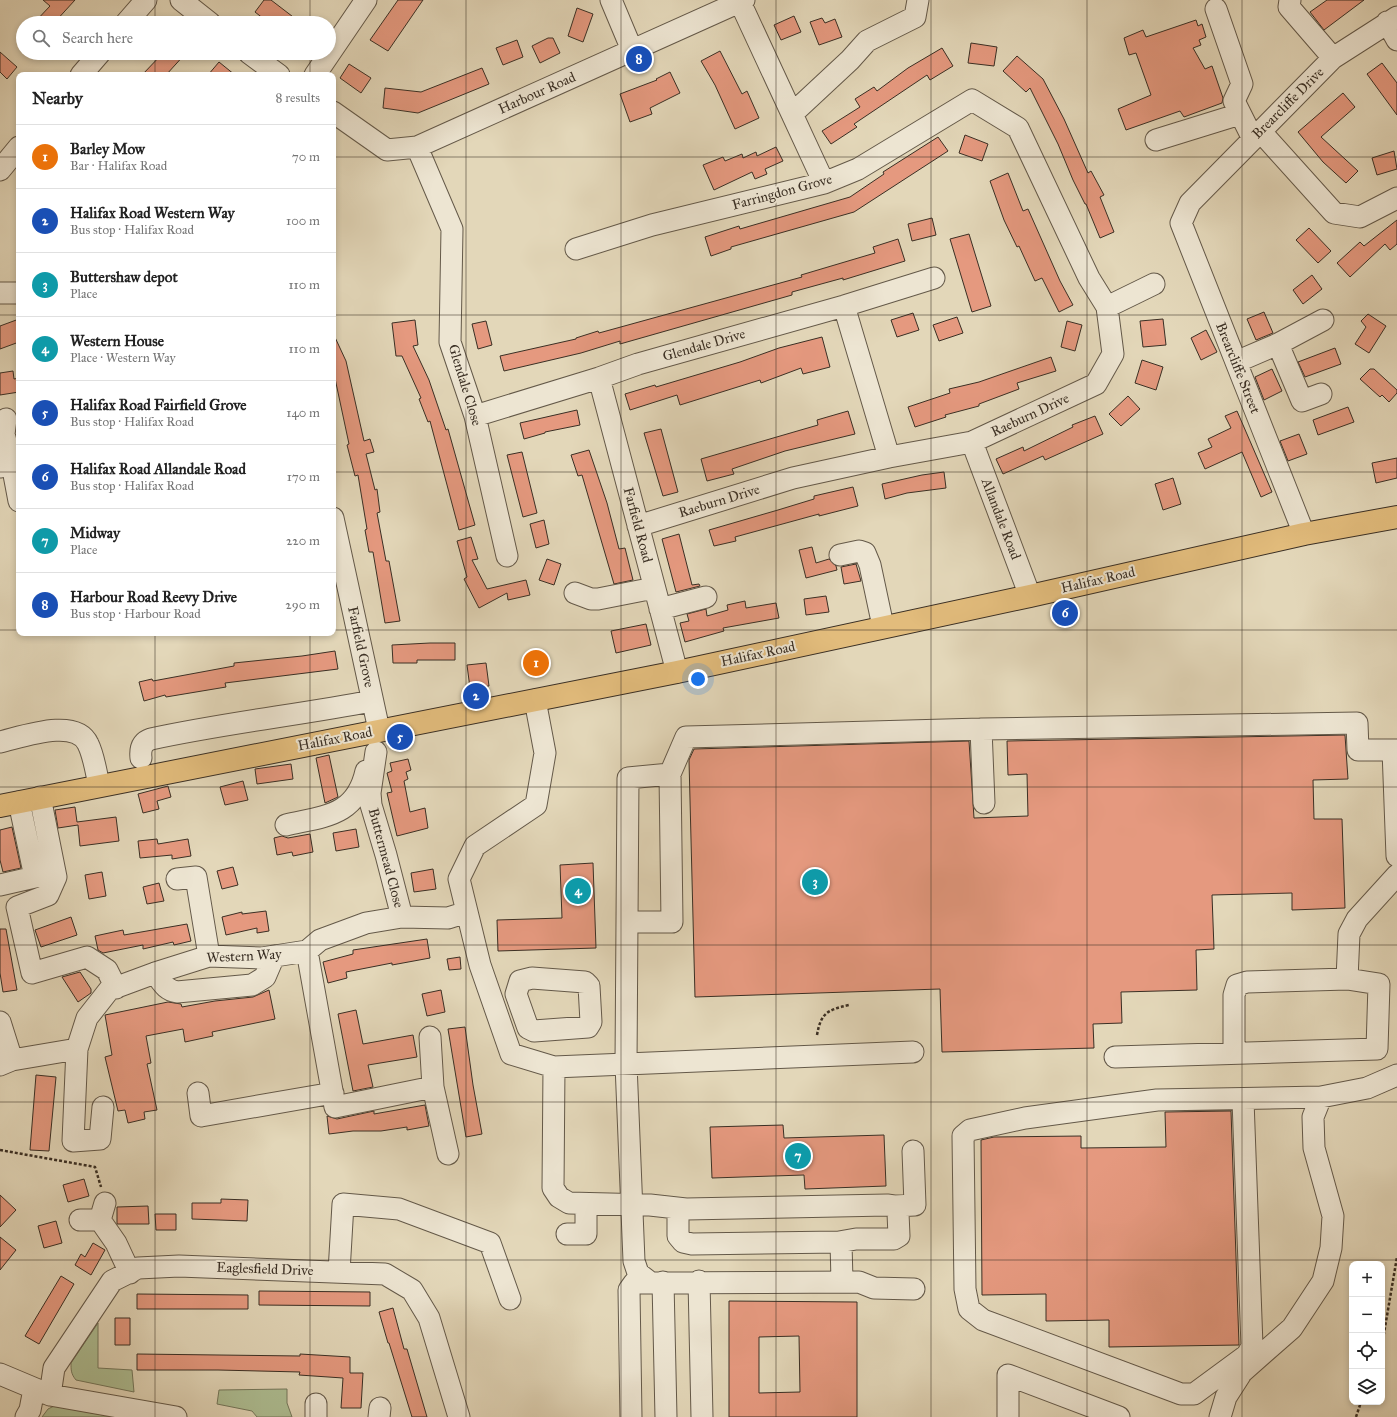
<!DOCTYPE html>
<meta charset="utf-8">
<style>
:root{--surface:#fff;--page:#f6f6f6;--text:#222;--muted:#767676;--line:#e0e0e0;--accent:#ea580c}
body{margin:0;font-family:"IM FELL Great Primer",serif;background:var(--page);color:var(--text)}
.controls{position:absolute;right:12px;bottom:12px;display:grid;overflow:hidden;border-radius:8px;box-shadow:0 2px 6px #0003}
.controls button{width:36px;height:36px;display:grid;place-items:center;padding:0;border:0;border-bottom:1px solid var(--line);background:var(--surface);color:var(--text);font:20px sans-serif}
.you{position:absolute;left:698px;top:679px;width:14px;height:14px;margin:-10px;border:3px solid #fff;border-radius:50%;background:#1a73e8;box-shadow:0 0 0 6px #1a73e833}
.badge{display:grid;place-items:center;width:26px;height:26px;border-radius:50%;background:var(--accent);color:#fff;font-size:13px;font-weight:700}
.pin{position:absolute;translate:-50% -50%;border:2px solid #fff;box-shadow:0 1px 4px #0006}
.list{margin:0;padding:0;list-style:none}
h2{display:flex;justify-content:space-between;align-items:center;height:52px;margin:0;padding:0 16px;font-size:17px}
h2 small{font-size:13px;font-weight:400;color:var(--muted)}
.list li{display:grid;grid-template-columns:26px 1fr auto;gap:12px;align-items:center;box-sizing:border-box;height:64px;padding:0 16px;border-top:1px solid var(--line)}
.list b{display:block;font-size:15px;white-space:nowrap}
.list p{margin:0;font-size:13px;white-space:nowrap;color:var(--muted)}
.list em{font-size:13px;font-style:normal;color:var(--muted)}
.icon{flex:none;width:22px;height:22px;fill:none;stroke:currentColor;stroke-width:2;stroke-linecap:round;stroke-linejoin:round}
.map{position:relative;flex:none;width:1397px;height:1417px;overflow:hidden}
.search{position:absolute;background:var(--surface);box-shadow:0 2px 6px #0003;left:16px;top:16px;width:320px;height:44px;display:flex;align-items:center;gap:10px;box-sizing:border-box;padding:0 14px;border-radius:22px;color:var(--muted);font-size:15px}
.panel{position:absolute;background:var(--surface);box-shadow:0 2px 6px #0003;left:16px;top:72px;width:320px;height:564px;border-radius:8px}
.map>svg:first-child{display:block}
</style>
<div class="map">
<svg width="1397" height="1417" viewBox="0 0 1397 1417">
<rect width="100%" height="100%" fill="#e3d7b9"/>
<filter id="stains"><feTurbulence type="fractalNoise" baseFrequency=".005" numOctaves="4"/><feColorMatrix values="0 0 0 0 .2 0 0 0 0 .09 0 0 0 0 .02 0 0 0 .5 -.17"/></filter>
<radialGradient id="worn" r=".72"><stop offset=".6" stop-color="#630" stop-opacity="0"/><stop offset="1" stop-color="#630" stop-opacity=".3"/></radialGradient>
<path fill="#aebf94" stroke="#74775c" d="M98 1323V1368L132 1370 134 1392 76 1380C71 1374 71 1370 71 1363Z
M287 1389V1403L292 1417H257L252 1411 217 1404 219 1390Z
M54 1406 60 1407 114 1417H42L48 1409Z"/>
<path fill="#e5997f" stroke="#3a2f24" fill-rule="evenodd" d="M43 0H75L54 23H34L50 6Z
M264 0H271L301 23H269L255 12Z
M398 0H423L388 51 370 40Z
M1327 0H1364L1324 30 1310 12Z
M577 8 593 14 583 42 568 36Z
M794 16 801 32 781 40 774 25Z
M822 18 825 23 835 19 842 37 819 45 810 22Z
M1196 20 1198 26 1202 24 1206 37 1199 40 1201 45 1193 48 1205 69 1212 66 1223 98 1222 103 1184 117 1180 111 1126 130 1118 109 1151 95 1136 53 1129 55 1124 38 1143 30 1146 37Z
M548 38H553L560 53 540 63 532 46Z
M517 40 523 57 503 65 496 48Z
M971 43 997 47 994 66 968 63Z
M942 48 953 66 930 80 927 75 854 124 857 127 831 144 822 131 860 107 855 99 874 87 877 91 908 68Z
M720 51 742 94 747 91 759 118 735 129 715 85 701 61Z
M0 52 17 67 7 79 0 72Z
M163 53H186L166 75H142Z
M1017 56 1043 79 1064 119 1088 173 1091 171 1104 195 1100 197 1114 232 1100 238 1086 204H1085L1073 180 1058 144 1030 88 1026 92 1003 71Z
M219 62 235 75H208Z
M1382 63 1397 83V115L1367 74Z
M349 64 371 78 361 93 340 78Z
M482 68 489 84 418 113 383 108 385 88 421 92Z
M670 72 680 93 650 108 652 114 630 122 620 94 657 80 656 79Z
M1343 93 1355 107 1321 137 1358 171 1346 183 1323 162 1298 132Z
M965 135 988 144 982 161 959 153Z
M938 137 948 151 854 212 731 247V249L711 256 705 237 739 226 740 229 850 197 884 174 883 172Z
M776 147 783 161 765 169 767 174 755 179 752 172 714 190 703 165 723 157 725 161 742 154 743 158 756 152 757 156Z
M1394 151 1397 169 1377 175 1372 158Z
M1008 173 1023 211 1028 209 1060 281 1073 305 1059 312 1042 278 1035 281 1019 246 1017 247 1004 220 990 181Z
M932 218 936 235 912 241 908 224Z
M1397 220V244L1390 250 1385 244 1350 277 1337 263 1360 242 1364 246Z
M1309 228 1331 251 1318 263 1296 240Z
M969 234 991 306 972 312 950 239Z
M898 239 905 261 843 280V278L792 292V295L620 344V341L581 353 504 371 500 356 576 339V338L598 331 599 333 802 277 801 275 875 253 873 247Z
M1312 275 1322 289 1303 304 1293 290Z
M1264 312 1273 333 1256 340 1247 319Z
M913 313 919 330 897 337 891 320Z
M1368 314 1386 326 1369 353 1355 344 1366 327 1361 321Z
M957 317 963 333 939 341 933 325Z
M19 319V342L0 349V326Z
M1163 319 1166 345 1143 347 1140 321Z
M415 320 418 345 413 346 429 380 446 430 448 429 475 525 459 530 430 421 428 422 419 399 421 398 402 356H396L392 323Z
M486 321 492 345 478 349 472 324Z
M1067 321 1082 325 1075 351 1061 347Z
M1206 330 1217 352 1201 360 1191 338Z
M333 333 346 361 364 441 370 439 374 452 366 454 375 490 377 489 380 512 377 513 386 561H389L400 621 385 623 373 552H369L365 530 367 529 358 475 355 476 347 445 349 444 333 369Z
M822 337 830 367 803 374 801 368 761 383 760 380 680 405 677 395 630 410 625 394 655 385 656 387 740 362 779 348Z
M1335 348 1341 364 1305 377 1298 362Z
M1051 357 1056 371 1017 383 1019 389 979 404V406L945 415 946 417 915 427 908 407 950 393 949 389 979 382Z
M1142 360 1163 367 1156 390 1135 383Z
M1272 369 1282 391 1264 400 1255 377Z
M1370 369H1374L1397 390V393L1389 402 1382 395 1380 397 1360 379Z
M13 371 14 379 19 378V392L0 395V373Z
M1128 396 1140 409 1121 426 1109 414Z
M1348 407 1354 422 1318 435 1313 420Z
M577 410 580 425 545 432V433L524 439 520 423Z
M848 411 855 434 785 451 732 469 734 474 707 481 701 459 818 425 817 420Z
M1237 411 1272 492 1261 497 1242 452 1205 469 1198 453 1212 447 1208 439 1231 428 1225 416Z
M1095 416 1103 434 1045 460 1043 456 1003 474 996 459 1023 447 1024 451 1073 427 1072 425Z
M661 429 678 492 663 496 644 433Z
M1299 434 1307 454 1288 461 1280 441Z
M589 450 607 503 619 549 625 548 633 580 614 584 582 475 578 476 571 455Z
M522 452 537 513 523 517 507 455Z
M1397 458V478L1376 483 1372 463Z
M944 472 946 488 907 493 885 499 882 484 922 475Z
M1173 478 1181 504 1163 510 1155 484Z
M853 487 858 506 819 516V514L735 537 736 541 714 546 709 530 778 510 814 499V496Z
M544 520 549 544 536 548 530 524Z
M679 534 692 585 699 584 700 586 676 592 662 539Z
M471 537 478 559 472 560 487 589 526 580 530 595 508 600 507 593 479 608 464 579 467 577 457 541Z
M812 547 816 563 829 559 836 566 837 570 806 578 799 550Z
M547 559 561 564 554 585 539 580Z
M856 564 861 581 844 584 841 567Z
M826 596 829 612 806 615 804 599Z
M745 601 746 608 776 603 779 618 723 628 724 631 685 642 680 623 689 621 687 614 706 609 707 616 728 610 727 605Z
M646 624 651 645 616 653 611 631Z
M430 643H455V660H417V663H393L392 645Z
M335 651 338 669 225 683 226 687 166 697 165 695 144 701 139 682 152 679 153 681 234 666V663L302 656Z
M486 663 489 686 470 688 467 665Z
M1345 735 1348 779 1313 780 1314 819H1342L1345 908 1292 910V893L1212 895 1214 949 1196 950 1197 990 1121 992 1122 1023 1093 1024 1094 1048 942 1052 940 989 695 997 689 760 694 749 969 741 974 818 1028 816 1027 774 1008 775 1007 741Z
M329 755 338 797 325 803 316 758Z
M408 759 411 770 406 772 408 779 404 781 410 812 425 808 428 828 397 836 387 793 392 792 387 773 392 771 390 763Z
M291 764 293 779 257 784 255 769Z
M243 781 248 800 225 805 220 787Z
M168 786 171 797 157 801 159 809 143 813 138 794Z
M75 807 77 822 116 817 119 841 80 846 78 825 58 828 55 810Z
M12 827 21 868 3 872 0 860V830Z
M356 829 359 847 336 851 333 833Z
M310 834 313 852 293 856 292 852 277 855 274 838 282 836 288 838Z
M157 839 158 844 188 839 191 856 172 859V855L140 858 138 841Z
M593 863 596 948 498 951 497 920 562 918 560 865Z
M233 867 238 885 222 889 217 871Z
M433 869 436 889 414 892 411 873Z
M102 872 106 896 89 899 85 875Z
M159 883 164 901 147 904 143 887Z
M266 911 269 931 257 933V928L226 935 222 917 242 912V914Z
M71 917 77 935 41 947 35 930Z
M187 924 191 941 174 945 173 942 143 949V945L103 953 98 950 95 936 123 930 124 935Z
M0 929H6L17 990 3 992 0 973Z
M427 939 430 958 392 965V963L346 972 347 978 328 983 323 962 353 954V950Z
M460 957 461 969 449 970 447 959Z
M80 972 91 989V993L78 1002 62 977Z
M269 990 275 1019 212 1032 213 1036 185 1042 183 1029 146 1036 151 1063 147 1064 157 1110 144 1112 145 1119 128 1123 125 1110 118 1111 105 1057 112 1055 105 1015 168 1002 181 1004 182 1007 215 1001 253 997Z
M441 990 445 1012 427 1016 422 994Z
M356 1010 363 1044 413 1035 417 1057 368 1065 373 1087 353 1091 338 1014Z
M465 1027 473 1085 482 1134 466 1137 448 1029Z
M36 1075 56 1077 49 1151 30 1150Z
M425 1105 429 1126 407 1130V1127L381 1131H353L329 1134 327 1116 337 1119 374 1111V1114Z
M1231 1111 1239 1345 1109 1347V1320L1046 1321V1294L982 1295 981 1140 994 1137 1081 1136V1148L1166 1147 1165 1112Z
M783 1125 784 1138 884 1135 886 1186 805 1189 804 1175 712 1178 710 1127Z
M84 1179 89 1196 68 1202 63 1185Z
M0 1195 16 1210 0 1227Z
M221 1199 248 1200 247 1221 192 1219V1203H221Z
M148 1206 149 1224H117V1207Z
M155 1214H176V1230H156Z
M56 1221 62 1243 44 1248 38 1226Z
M0 1237 16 1250 0 1270Z
M93 1243 105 1250 91 1275 75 1265 81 1254 85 1257Z
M61 1276 74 1284 39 1344 25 1336Z
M259 1291 370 1292V1306L259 1305Z
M137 1294 248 1295V1309H137Z
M729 1301 857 1302V1417H729ZM799 1336 800 1392 759 1393V1337Z
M393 1308 404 1349H407L427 1417H412L389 1343H388L379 1312Z
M115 1318H130V1345H115Z
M137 1354 300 1356V1354L350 1357V1373H363L361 1408H341L343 1378 299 1375 300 1372 218 1370H137Z"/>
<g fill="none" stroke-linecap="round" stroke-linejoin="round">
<defs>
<path id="minor" d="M181 0 210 23
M611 0 632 50
M1290 0 1289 7 1333 58
M740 2 824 183
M1216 9 1242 84 1234 101 1253 139
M1387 22 1397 40
M126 23 146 0
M249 53 279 75
M81 75 100 53
M315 75 366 0
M333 112 387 150 417 147 744 0
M792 114 850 60 867 41 915 17 918 0
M1261 132 1334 213 1360 217 1397 198
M1156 140 1240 114
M417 147 452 229 450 342 475 416 507 556
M0 170 19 147
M576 249 652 225 824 183 858 169 972 100 1018 128 1089 278 1107 307 1113 354 1096 384 972 442 889 457 793 478 638 526
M0 293H19
M844 306 889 457
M1107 307 1154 284
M1278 344 1302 401 1321 394
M1236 362 1278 344 1323 320
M599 378 677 672
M475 416 599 378 638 364 844 306 934 278
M6 419 4 434 12 464 19 463
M972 442 1030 596
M0 467 12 464 19 501
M333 518 379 730
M1304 534 1181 223 1190 203 1333 58 1397 17
M840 555 859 551 865 553 870 565 883 626
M575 593 591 599H598L654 588
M660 609 706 597
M535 700 545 753 536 805 475 846 459 879 480 965 511 1054 554 1067 913 1052
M0 742C22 737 76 717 88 744 94 756 96 772 99 785
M1393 750 1397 856
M376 752 370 793 371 805 386 855 402 917
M141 758C140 749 142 742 151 739 224 723 299 715 372 701
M670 774 686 737 981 729
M40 797 56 877 48 895 17 907 32 973 87 957 107 970 116 988
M984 803 981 729 1357 723 1358 750H1397
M286 825C325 816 356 816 366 771
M177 879 196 877 209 956
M0 885 35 877 19 802
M627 922H672L670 774 628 778 626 1064 634 1261 638 1273 651 1283
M307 951 335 1107 433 1087 430 1037
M155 973C162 982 165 990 177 992L252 985 265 977 274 956
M532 978 585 982 589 986 591 1022 588 1027 534 1031 528 1028 516 994 520 981Z
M0 1022 12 1060
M77 1049 73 1141 100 1139 103 1107
M1234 1053V995L1237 985 1247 982 1347 979
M1115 1057 1377 1049 1379 984 1347 979 1349 934 1357 919 1397 875
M0 1065 12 1060 77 1049 87 1018 109 990 155 973 209 956 262 958 307 951 320 940 366 923 402 917 448 918 467 912
M554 1067 553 1188 559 1197 569 1203 650 1205 686 1209 887 1205 894 1206 898 1213 899 1236 894 1239H856L839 1242 692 1244 683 1242 678 1236V1212L686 1209
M433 1087 448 1154
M198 1093 201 1116 333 1093
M1243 1100 1252 1346 1247 1355 1194 1394H1181L983 1320 969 1309 965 1289 963 1136 970 1130 1025 1118 1157 1100 1321 1097 1367 1088 1397 1075
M894 1206 915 1205 913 1151
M80 1220H100L116 1243 130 1273
M100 1220 105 1203
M567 1234H586V1204
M841 1242 842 1281
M339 1272 343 1204 399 1209 490 1243 510 1299
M699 1281 702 1417
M663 1282 666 1417
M0 1374 50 1395 176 1417
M50 1395 54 1368 112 1281 138 1268 179 1266 385 1274 412 1290 429 1318 459 1417
M316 1404V1417
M26 1417 30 1410 34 1389
M379 1417 380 1408
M631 1417 629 1290 634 1283 859 1282 874 1288 914 1289
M1008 1417V1375L1119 1417
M1220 1417 1226 1397 1242 1372 1292 1328 1323 1281 1331 1248 1333 1216 1314 1148 1313 1117 1321 1097"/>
<path id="highway" d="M0 806 677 672 1030 596 1304 534 1397 517"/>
</defs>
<use href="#minor" stroke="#645949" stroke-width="23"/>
<use href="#highway" stroke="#3a2f24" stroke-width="24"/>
<path stroke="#3a2f24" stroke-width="2.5" stroke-dasharray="3 2" stroke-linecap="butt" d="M817 1035C821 1013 827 1010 849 1005
M0 1150 95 1167 101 1187
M1382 1345 1397 1257
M1356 1417 1361 1402"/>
<use href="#minor" stroke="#ede5d2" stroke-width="21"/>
<use href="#highway" stroke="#e2bc7c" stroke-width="22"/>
</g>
<path fill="none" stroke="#3a2f24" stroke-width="1" stroke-opacity="0.55" d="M155 0V23M310 0V23M466 0V1417M621 0V1417M776 0V1417M931 0V1417M1087 0V1417M1242 0V1417M155 53V75M310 53V75M0 157H19M333 157H1397M0 315H19M333 315H1397M0 472H19M333 472H1397M0 630H19M333 630H1397M155 633V1417M310 633V1417M0 787H1397M0 945H1397M0 1102H1397M0 1260H1397"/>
<g text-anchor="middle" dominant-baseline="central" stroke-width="4" stroke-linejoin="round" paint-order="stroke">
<g font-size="14" fill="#3a2f24" stroke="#ede5d2">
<text transform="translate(537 93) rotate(-24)">Harbour Road</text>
<text transform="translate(1288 103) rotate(-45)">Brearcliffe Drive</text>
<text transform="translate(782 192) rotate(-15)">Farringdon Grove</text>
<text transform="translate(704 345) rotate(-16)">Glendale Drive</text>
<text transform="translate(1238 368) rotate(68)">Brearcliffe Street</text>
<text transform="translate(465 385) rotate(73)">Glendale Close</text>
<text transform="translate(1030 415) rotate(-25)">Raeburn Drive</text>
<text transform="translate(719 501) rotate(-17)">Raeburn Drive</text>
<text transform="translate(1001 519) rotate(69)">Allandale Road</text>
<text transform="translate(638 525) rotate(75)">Farfield Road</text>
<text transform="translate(1098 580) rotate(-13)">Halifax Road</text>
<text transform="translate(361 647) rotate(78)">Farfield Grove</text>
<text transform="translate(758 654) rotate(-12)">Halifax Road</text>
<text transform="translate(335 739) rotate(-11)">Halifax Road</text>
<text transform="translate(386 858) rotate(75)">Buttermead Close</text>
<text transform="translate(244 956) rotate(-3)">Western Way</text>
<text transform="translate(265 1269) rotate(2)">Eaglesfield Drive</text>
</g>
</g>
<rect width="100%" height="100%" filter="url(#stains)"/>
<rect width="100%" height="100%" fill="url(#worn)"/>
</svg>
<div class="controls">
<button>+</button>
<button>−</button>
<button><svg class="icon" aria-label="locate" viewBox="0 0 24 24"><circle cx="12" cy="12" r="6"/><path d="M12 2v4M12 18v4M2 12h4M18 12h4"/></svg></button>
<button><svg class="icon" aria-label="layers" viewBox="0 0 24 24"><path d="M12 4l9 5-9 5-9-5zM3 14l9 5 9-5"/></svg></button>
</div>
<div class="you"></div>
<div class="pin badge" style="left:536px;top:663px;background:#e8710a">1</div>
<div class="pin badge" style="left:476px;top:696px;background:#1a4fb4">2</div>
<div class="pin badge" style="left:815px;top:882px;background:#0f9aa8">3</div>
<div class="pin badge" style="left:578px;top:891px;background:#0f9aa8">4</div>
<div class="pin badge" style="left:400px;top:737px;background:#1a4fb4">5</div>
<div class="pin badge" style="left:1065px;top:613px;background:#1a4fb4">6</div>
<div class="pin badge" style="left:798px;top:1156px;background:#0f9aa8">7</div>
<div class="pin badge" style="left:639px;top:59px;background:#1a4fb4">8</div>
<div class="search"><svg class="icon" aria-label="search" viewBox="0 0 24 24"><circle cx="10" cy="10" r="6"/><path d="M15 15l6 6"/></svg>Search here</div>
<section class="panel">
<h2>Nearby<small>8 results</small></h2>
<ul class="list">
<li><span class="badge" style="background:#e8710a">1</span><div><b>Barley Mow</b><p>Bar · Halifax Road</p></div><em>70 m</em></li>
<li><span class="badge" style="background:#1a4fb4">2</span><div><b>Halifax Road Western Way</b><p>Bus stop · Halifax Road</p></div><em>100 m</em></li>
<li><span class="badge" style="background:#0f9aa8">3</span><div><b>Buttershaw depot</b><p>Place</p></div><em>110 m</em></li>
<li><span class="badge" style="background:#0f9aa8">4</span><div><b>Western House</b><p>Place · Western Way</p></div><em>110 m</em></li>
<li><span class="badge" style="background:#1a4fb4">5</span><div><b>Halifax Road Fairfield Grove</b><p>Bus stop · Halifax Road</p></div><em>140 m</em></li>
<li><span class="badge" style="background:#1a4fb4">6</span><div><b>Halifax Road Allandale Road</b><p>Bus stop · Halifax Road</p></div><em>170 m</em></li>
<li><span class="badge" style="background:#0f9aa8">7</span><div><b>Midway</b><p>Place</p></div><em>220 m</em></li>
<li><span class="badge" style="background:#1a4fb4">8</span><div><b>Harbour Road Reevy Drive</b><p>Bus stop · Harbour Road</p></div><em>290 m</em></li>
</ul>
</section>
</div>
